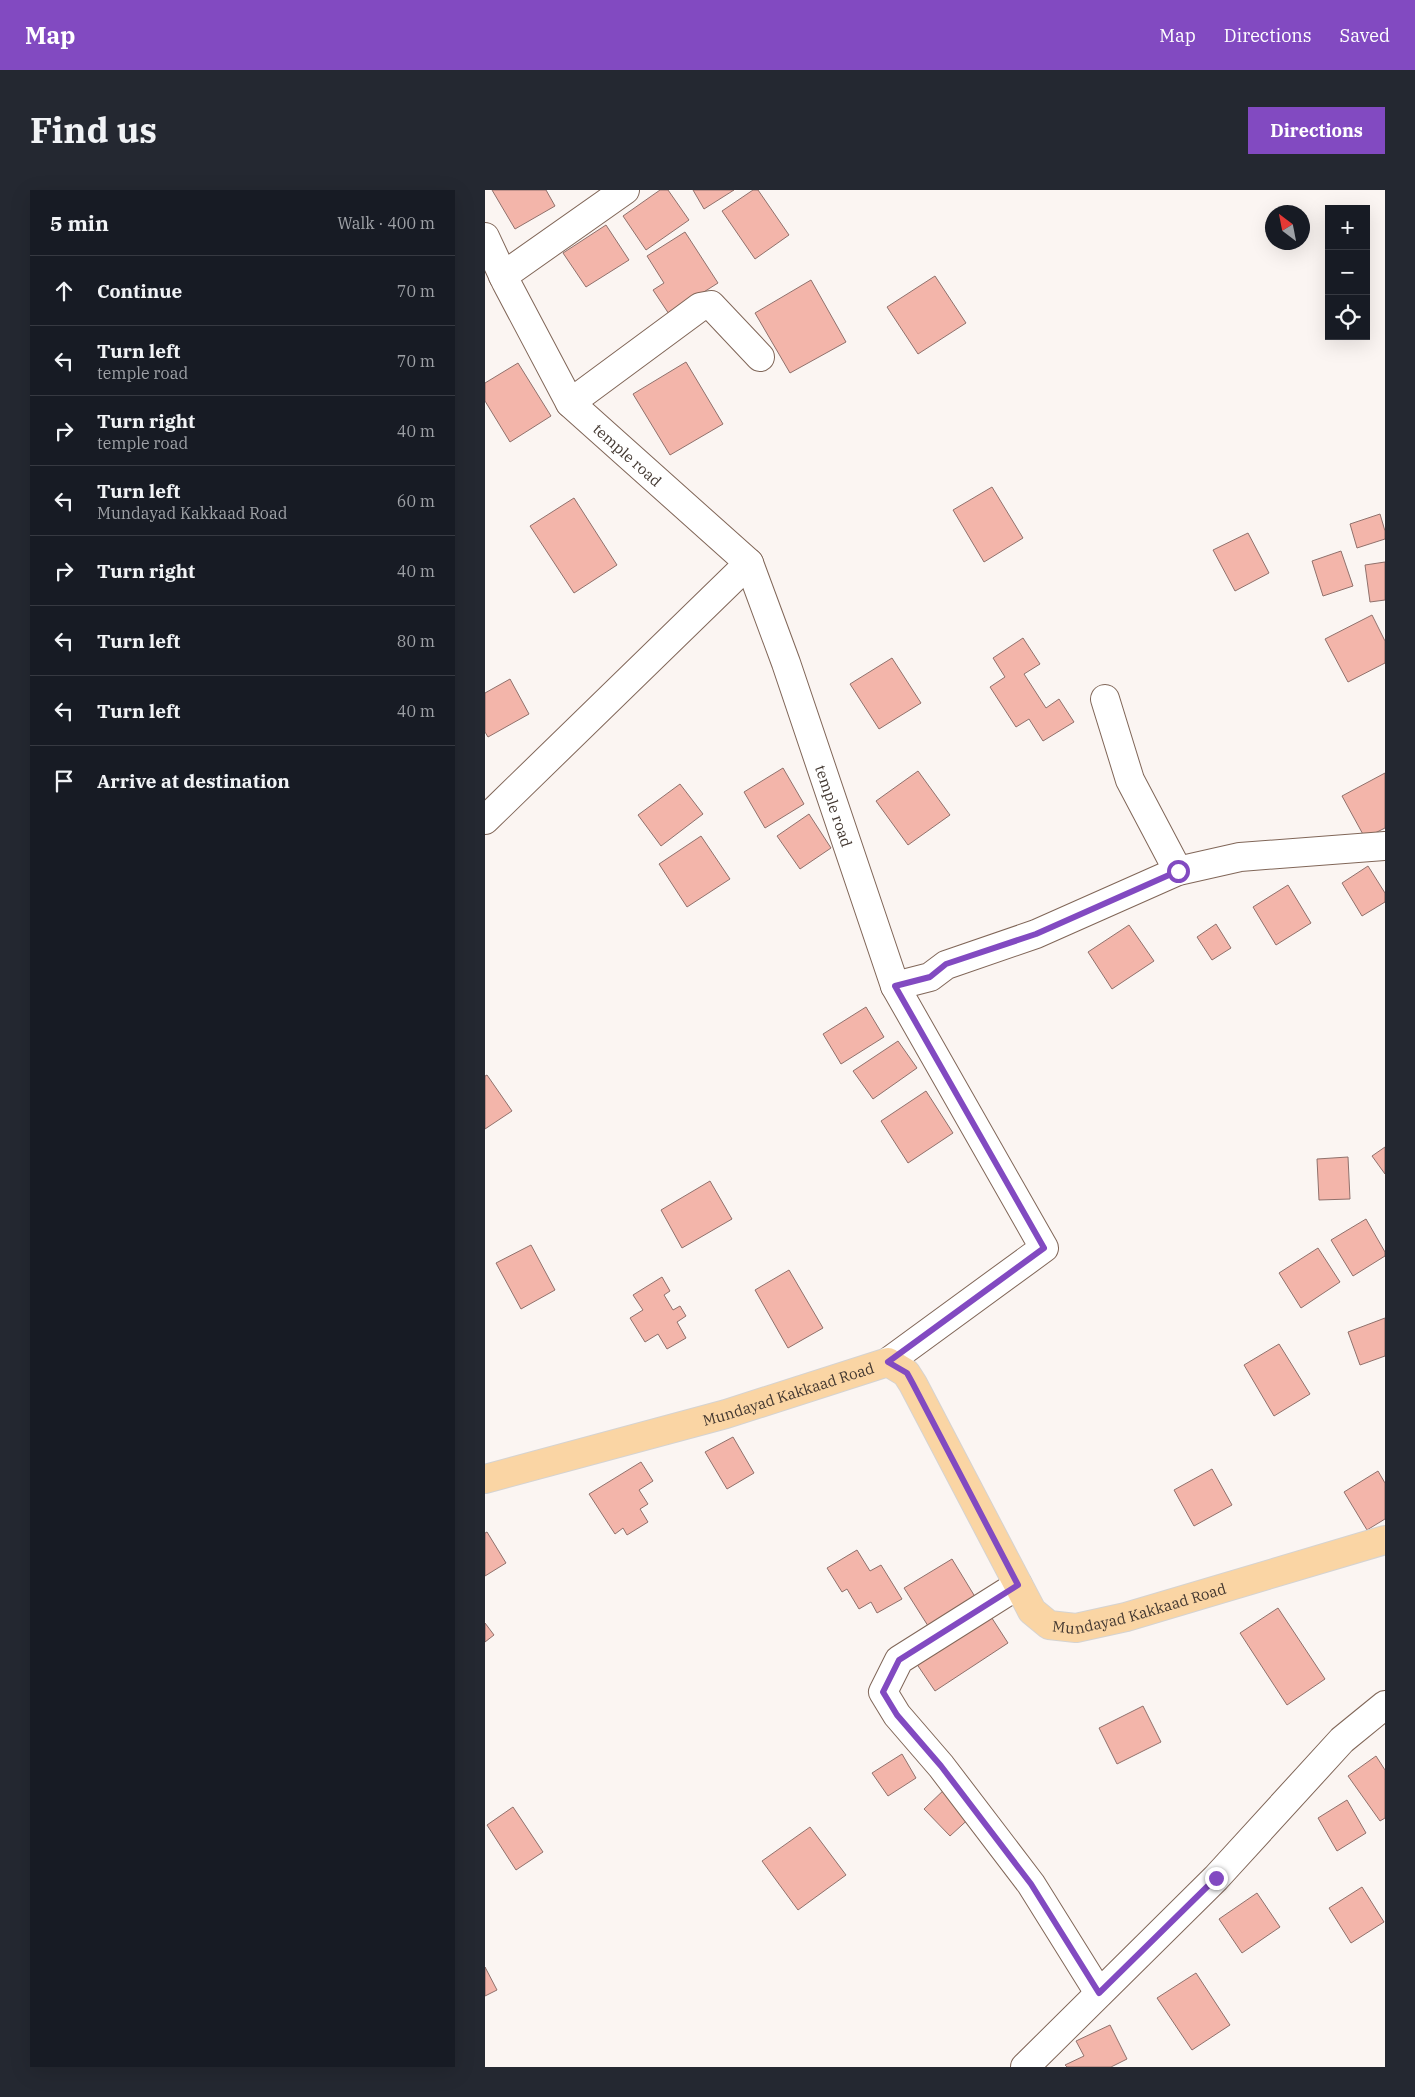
<!DOCTYPE html>
<meta charset="utf-8">
<style>
:root{--surface:#171b24;--page:#242831;--text:#f1f3f6;--muted:#9ea1a6;--line:#363941;--accent:#824ac1}
body{margin:0;font-family:"IBM Plex Serif",serif;background:var(--page);color:var(--text)}
.controls{position:absolute;right:15px;top:15px;display:grid;overflow:hidden;border-radius:0px;box-shadow:0 5px 20px #0002}
.controls button{width:45px;height:45px;display:grid;place-items:center;padding:0;border:0;border-bottom:1px solid var(--line);background:var(--surface);color:var(--text);font:25px sans-serif}
.compass{position:absolute;left:780px;top:15px;width:45px;height:45px;border-radius:50%;background:var(--surface);box-shadow:0 5px 20px #0002;rotate:328deg}
.stop{position:absolute;width:15px;height:15px;margin:-11px;border:4px solid #824ac1;border-radius:50%;background:#fff}
.stop.end{background:#824ac1;border-color:#fff;box-shadow:0 1px 5px #0008}
.list{margin:0;padding:0;list-style:none}
h2{display:flex;justify-content:space-between;align-items:center;height:65px;margin:0;padding:0 20px;font-size:21px}
h2 small{font-size:16px;font-weight:400;color:var(--muted)}
.list li{display:grid;grid-template-columns:32px 1fr auto;gap:15px;align-items:center;box-sizing:border-box;height:70px;padding:0 20px;border-top:1px solid var(--line)}
.list b{display:block;font-size:19px;white-space:nowrap}
.list p{margin:0;font-size:16px;white-space:nowrap;color:var(--muted)}
.list em{font-size:16px;font-style:normal;color:var(--muted)}
.icon{flex:none;width:28px;height:28px;fill:none;stroke:currentColor;stroke-width:2;stroke-linecap:round;stroke-linejoin:round}
.map{position:relative;flex:none;width:900px;height:1877px;overflow:hidden;border-radius:0px}
header{display:flex;align-items:center;gap:30px;box-sizing:border-box;height:70px;padding:0 25px;background:var(--accent);color:#fff}
header strong{font-size:24px}
nav{display:flex;gap:28px;margin-inline-start:auto;font-size:18px}
.intro{display:flex;align-items:center;justify-content:space-between;box-sizing:border-box;height:120px;padding:0 30px}
h1{margin:0;font-size:35px}
.button{padding:12px 22px;border-radius:0px;background:var(--accent);color:#fff;font-size:18px;font-weight:700}
main{display:flex;gap:30px;padding:0 30px}
aside{flex:1;background:var(--surface);border-radius:0px;box-shadow:0 5px 20px #0002}
.map>svg:first-child{display:block}
</style>
<header>
<strong>Map</strong>
<nav><a>Map</a><a>Directions</a><a>Saved</a></nav>
</header>
<div class="intro"><h1>Find us</h1><a class="button">Directions</a></div>
<main>
<aside>
<h2>5 min<small>Walk · 400 m</small></h2>
<ul class="list">
<li><svg class="icon" aria-label="ahead" viewBox="0 0 24 24"><path d="M12 20V5M6 11l6-6 6 6"/></svg><div><b>Continue</b></div><em>70 m</em></li>
<li><svg class="icon" aria-label="left" viewBox="0 0 24 24"><path d="M17 20v-9H6M10 6l-5 5 5 5"/></svg><div><b>Turn left</b><p>temple road</p></div><em>70 m</em></li>
<li><svg class="icon" aria-label="right" viewBox="0 0 24 24"><path d="M7 20v-9h11M14 6l5 5-5 5"/></svg><div><b>Turn right</b><p>temple road</p></div><em>40 m</em></li>
<li><svg class="icon" aria-label="left" viewBox="0 0 24 24"><path d="M17 20v-9H6M10 6l-5 5 5 5"/></svg><div><b>Turn left</b><p>Mundayad Kakkaad Road</p></div><em>60 m</em></li>
<li><svg class="icon" aria-label="right" viewBox="0 0 24 24"><path d="M7 20v-9h11M14 6l5 5-5 5"/></svg><div><b>Turn right</b></div><em>40 m</em></li>
<li><svg class="icon" aria-label="left" viewBox="0 0 24 24"><path d="M17 20v-9H6M10 6l-5 5 5 5"/></svg><div><b>Turn left</b></div><em>80 m</em></li>
<li><svg class="icon" aria-label="left" viewBox="0 0 24 24"><path d="M17 20v-9H6M10 6l-5 5 5 5"/></svg><div><b>Turn left</b></div><em>40 m</em></li>
<li><svg class="icon" aria-label="arrive" viewBox="0 0 24 24"><path d="M6 21V4h12l-3 4 3 4H6"/></svg><div><b>Arrive at destination</b></div></li>
</ul>
</aside>
<div class="map">
<svg width="900" height="1877" viewBox="0 0 900 1877">
<rect width="100%" height="100%" fill="#fbf5f2"/>
<path fill="#f3b5aa" stroke="#90716c" d="M7 0H61L70 16 30 39Z
M175 0H183L204 30 161 60 138 26Z
M208 0H249L219 19Z
M268 0H273L304 45 270 69 237 21Z
M121 35 144 70 101 97 78 63Z
M200 42 233 93 184 124 168 100 179 93 162 66Z
M450 86 481 133 433 164 402 117Z
M326 90 361 152 305 183 270 123Z
M201 172 238 234 185 265 148 204Z
M33 173 66 226 25 252 0 211V193Z
M507 297 538 348 499 372 468 320Z
M89 308 132 375 89 403 45 336Z
M895 324 900 341V349L872 358 865 334Z
M763 343 784 383 750 401 728 360Z
M856 361 868 396 838 406 827 371Z
M900 372V410L885 412 880 375Z
M887 425 900 451V473L863 492 840 449Z
M538 448 555 474 539 484 561 518 574 509 589 532 558 551 544 529 531 537 505 497 520 487 508 468Z
M407 468 436 513 394 539 365 494Z
M25 489 44 524 3 547 0 542V503Z
M298 578 319 614 280 638 259 602Z
M433 581 465 625 423 655 391 611Z
M900 583V638L880 648 857 606Z
M195 594 218 624 176 656 153 625Z
M324 624 346 658 315 679 292 646Z
M216 646 245 689 202 717 174 674Z
M883 676 900 703V712L877 726 857 693Z
M803 695 826 733 791 755 768 717Z
M731 734 746 758 727 770 712 747Z
M644 735 669 771 627 799 603 762Z
M381 817 399 847 356 874 338 844Z
M413 851 432 878 388 909 368 881Z
M2 885 27 921 0 939V886Z
M441 901 468 943 423 973 396 931Z
M900 957V984L887 966Z
M863 967 865 1009 834 1010 832 969Z
M225 991 247 1029 197 1058 176 1020Z
M881 1029 900 1062V1066L868 1086 846 1050Z
M46 1055 70 1100 36 1119 11 1073Z
M833 1058 855 1092 816 1118 794 1083Z
M304 1080 338 1138 303 1158 270 1100Z
M177 1087 185 1101 179 1105 188 1120 195 1116 201 1126 192 1132 201 1148 182 1159 173 1144 160 1152 145 1128 158 1120 148 1105Z
M900 1128V1166L875 1175 863 1142Z
M794 1154 825 1204 789 1226 759 1175Z
M248 1247 269 1283 242 1299 220 1262Z
M156 1272 168 1291 154 1300 163 1314 155 1319 163 1332 142 1345 138 1338 130 1344 104 1304Z
M727 1279 747 1315 709 1336 689 1300Z
M893 1281 900 1293V1329L882 1340 859 1302Z
M2 1342 21 1373 0 1386V1343Z
M372 1360 385 1381 396 1375 417 1409 392 1423 386 1412 374 1419 362 1399 357 1402 342 1378Z
M467 1369 492 1410 445 1439 419 1398Z
M793 1418 840 1489 802 1515 755 1443Z
M501 1419 523 1453 450 1501 427 1467Z
M0 1433 9 1445 0 1452Z
M658 1516 676 1552 632 1574 614 1538Z
M417 1564 431 1588 403 1606 387 1583Z
M891 1566 900 1580V1628L895 1631 863 1586Z
M462 1597 489 1624 465 1646 439 1619Z
M862 1610 881 1643 852 1661 833 1628Z
M28 1617 58 1662 31 1680 2 1635Z
M325 1637 361 1685 313 1720 277 1671Z
M877 1697 899 1732 866 1753 844 1718Z
M772 1703 795 1737 757 1763 734 1729Z
M0 1777 12 1800 0 1806Z
M711 1783 745 1835 707 1860 672 1808Z
M625 1835 642 1869 626 1877H582L580 1875 599 1866 591 1851Z"/>
<g fill="none" stroke-linecap="round" stroke-linejoin="round">
<defs>
<g id="minor">
<path id="s1" d="M0 47 21 92 85 213 264 373 301 473 410 796 559 1058 403 1172"/>
<path d="M18 86 140 0"/>
<path d="M85 213 215 117 226 115 275 167"/>
<path d="M620 509 645 590 693 681"/>
<path d="M0 630 264 373"/>
<path d="M410 796 445 787 461 775 551 744 693 681 755 667 900 656"/>
<path d="M533 1395 414 1470 398 1502 412 1525 456 1576 546 1694 614 1803"/>
<path d="M540 1877 731 1688 857 1550 900 1515"/>
</g>
<g id="major">
<path id="s2" d="M0 1289 241 1224 403 1172 421 1183 428 1194 547 1421 564 1435 591 1438 641 1427 900 1350"/>
</g>
</defs>
<use href="#minor" stroke="#806658" stroke-width="30"/>
<use href="#major" stroke="#d5d3d1" stroke-width="30"/>
<use href="#minor" stroke="#fff" stroke-width="28"/>
<use href="#major" stroke="#fad5a4" stroke-width="28"/>
</g>
<g fill="none" stroke-linecap="round" stroke-linejoin="round">
<path stroke="#824ac1" stroke-width="6" d="M693 681 551 744 461 774 445 787 410 796 559 1058 403 1172 422 1183 428 1194 533 1395 414 1470 398 1502 412 1525 456 1576 546 1694 614 1803 731 1688"/>
</g>
<g text-anchor="middle" dominant-baseline="central" stroke-width="4" stroke-linejoin="round" paint-order="stroke">
<g font-size="15" fill="#423730" stroke="#fff">
<text stroke="none"><textPath href="#s1" startOffset="264">temple road</textPath></text>
<text stroke="none"><textPath href="#s1" startOffset="684">temple road</textPath></text>
<text stroke="none"><textPath href="#s2" startOffset="315">Mundayad Kakkaad Road</textPath></text>
<text stroke="none"><textPath href="#s2" startOffset="825">Mundayad Kakkaad Road</textPath></text>
</g>
</g>
</svg>
<div class="controls">
<button>+</button>
<button>−</button>
<button><svg class="icon" aria-label="locate" viewBox="0 0 24 24"><circle cx="12" cy="12" r="6"/><path d="M12 2v4M12 18v4M2 12h4M18 12h4"/></svg></button>
</div>
<svg class="compass" viewBox="-18 -18 36 36"><path d="M0-13l5 13h-10z" fill="#e53935"/><path d="M0 13l5-13h-10z" fill="#9ea1a6"/></svg>
<div class="stop" style="left:693px;top:681px"></div>
<div class="stop end" style="left:731px;top:1688px"></div>
</div>
</main>
